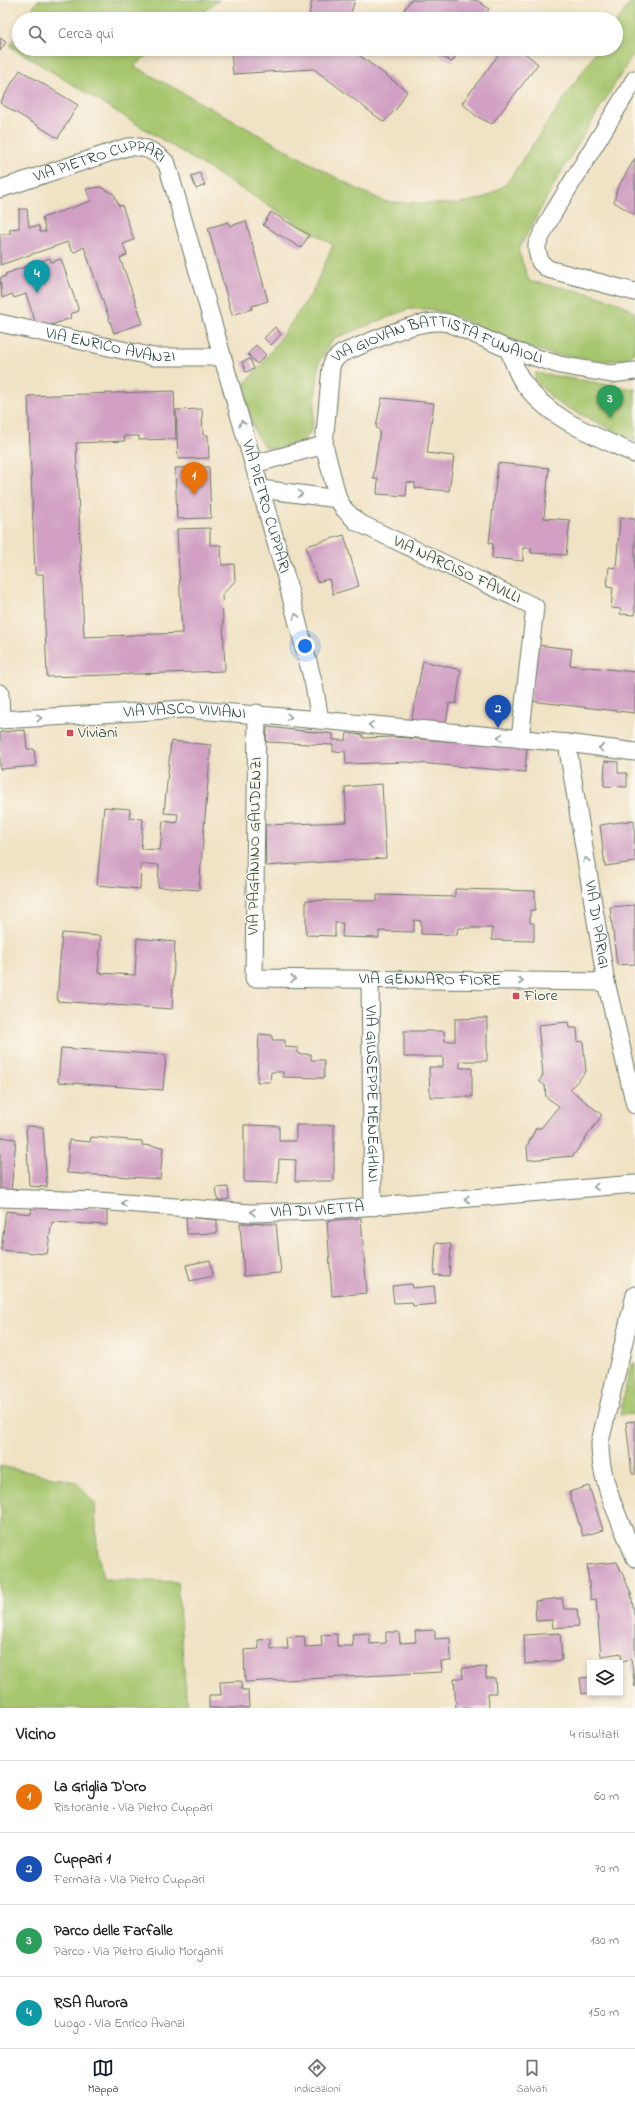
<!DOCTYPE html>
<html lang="it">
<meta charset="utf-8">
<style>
:root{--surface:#fff;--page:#f2f2f2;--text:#222;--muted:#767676;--line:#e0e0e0;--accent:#111827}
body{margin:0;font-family:"Indie Flower",sans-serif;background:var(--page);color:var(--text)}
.controls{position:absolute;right:12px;bottom:12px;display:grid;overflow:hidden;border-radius:0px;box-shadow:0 2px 6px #0003}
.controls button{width:36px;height:36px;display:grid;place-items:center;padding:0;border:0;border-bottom:1px solid var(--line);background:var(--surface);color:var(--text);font:20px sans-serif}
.you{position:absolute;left:305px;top:646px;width:14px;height:14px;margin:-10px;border:3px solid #fff;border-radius:50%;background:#1a73e8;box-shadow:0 0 0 6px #1a73e833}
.badge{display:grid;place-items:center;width:26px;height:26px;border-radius:50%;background:var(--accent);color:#fff;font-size:13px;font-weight:700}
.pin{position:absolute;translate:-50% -33px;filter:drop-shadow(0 1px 2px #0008)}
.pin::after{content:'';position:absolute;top:21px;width:14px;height:12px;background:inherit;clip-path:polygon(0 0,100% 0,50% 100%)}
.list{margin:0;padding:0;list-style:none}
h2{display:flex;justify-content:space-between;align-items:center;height:52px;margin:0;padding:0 16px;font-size:17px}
h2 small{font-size:13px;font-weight:400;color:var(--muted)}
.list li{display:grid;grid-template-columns:26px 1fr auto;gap:12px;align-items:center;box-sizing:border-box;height:72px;padding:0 16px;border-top:1px solid var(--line)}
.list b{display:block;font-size:15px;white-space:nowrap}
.list p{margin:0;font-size:13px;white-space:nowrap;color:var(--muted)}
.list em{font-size:13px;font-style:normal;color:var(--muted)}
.icon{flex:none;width:22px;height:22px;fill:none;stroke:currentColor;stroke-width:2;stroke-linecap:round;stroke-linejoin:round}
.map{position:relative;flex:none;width:635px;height:1708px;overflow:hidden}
.search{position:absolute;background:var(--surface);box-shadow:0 2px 6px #0003;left:12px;right:12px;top:12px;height:44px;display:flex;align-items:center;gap:10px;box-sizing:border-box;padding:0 14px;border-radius:22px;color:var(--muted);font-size:15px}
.sheet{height:340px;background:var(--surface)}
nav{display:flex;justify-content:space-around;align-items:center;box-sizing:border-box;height:56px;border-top:1px solid var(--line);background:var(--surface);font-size:11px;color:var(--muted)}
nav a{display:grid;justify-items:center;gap:2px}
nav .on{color:var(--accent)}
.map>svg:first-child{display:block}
</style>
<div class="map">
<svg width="635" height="1708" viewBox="0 0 635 1708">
<rect width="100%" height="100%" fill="#fbf7ec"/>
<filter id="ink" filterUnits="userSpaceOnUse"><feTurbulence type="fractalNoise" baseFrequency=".025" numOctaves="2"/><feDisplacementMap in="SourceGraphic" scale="8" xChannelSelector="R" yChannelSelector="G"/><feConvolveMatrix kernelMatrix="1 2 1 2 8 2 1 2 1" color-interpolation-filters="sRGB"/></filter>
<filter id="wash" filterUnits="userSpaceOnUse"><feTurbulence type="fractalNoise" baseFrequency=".012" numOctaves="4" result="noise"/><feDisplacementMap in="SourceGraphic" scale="16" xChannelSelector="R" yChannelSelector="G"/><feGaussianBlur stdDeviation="0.9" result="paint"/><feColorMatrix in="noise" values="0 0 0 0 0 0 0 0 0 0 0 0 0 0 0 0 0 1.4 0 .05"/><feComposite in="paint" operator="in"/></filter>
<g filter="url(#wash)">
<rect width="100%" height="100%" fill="#f0e2c4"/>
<path fill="#a7c66e" stroke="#638251" d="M38 0H219L194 19H26Z
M632 0H635V51L562 170 518 250 529 281C556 287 615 295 635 313L634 353 626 359 607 361 551 354 525 346 446 313 429 309H409L333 339 319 362 312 428C307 439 302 441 291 444 283 447 274 450 266 447 253 440 247 400 243 386L262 364 312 293 333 245 10 46 19 31V49H155L134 66 357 189 386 202 454 204 482 199 506 184 598 49H616V23Z
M536 373 635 389V441L558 403 534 380Z
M635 1363V1414L620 1415 631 1364Z
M0 1466 76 1482 95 1504 97 1548 103 1579 177 1582 187 1708H0Z"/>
<g id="blocks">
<path fill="#d1a0c4" d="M312 0H355L349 19H308Z
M411 0H477L489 9 482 19H397Z
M0 38 6 42 0 51Z
M231 49H351L407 91 397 108 384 122 314 69 233 74Z
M435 49H461L452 62 441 56Z
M503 49H520L538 64 492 124 476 116 462 103Z
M20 70 78 105 58 138 0 103Z
M635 158V215L614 202 617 189Z
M200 173 205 185 196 189 191 176Z
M100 187 114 194 119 206 122 205 134 240 123 244 127 255 120 258 143 323 114 333 84 247 75 252 71 250 68 242 0 265V234H10V229L19 228V209H27L29 227 39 226 40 232H46L42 218 91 201 86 189Z
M271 212 309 235 301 248 263 225Z
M246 221 268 301 252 306V309L232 315 208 228 228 222 230 226Z
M50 258 51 262 61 259 79 311 70 314 71 318 46 327 36 324 26 294 14 298 12 294 2 298 0 278 6 276 5 274Z
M275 327 281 334 271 345 264 338Z
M256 345 266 355 257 364 248 354Z
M250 359 254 369 246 372 242 362Z
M174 391 176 439 139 440V436H124L125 441 76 443 84 637 182 633 177 529 210 528V545H221L222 565 234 564 235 581 222 595 225 671 47 677 43 574H35L28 396Z
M382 398 434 403 427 453 454 456 449 491 415 488V483L407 482 406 496 377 494 378 479H373L380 431 376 427Z
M202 409 203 435H208L209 458 178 459 176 410Z
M498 463 549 468 544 518 570 520 566 555 531 553V548H523V561L492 558 493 544 489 543Z
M209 467 211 518 177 519 175 468Z
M620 518 635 519V615L620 614 621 609 611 608 613 588 607 587 609 567 616 568Z
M344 535 359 586 333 594 329 579 317 582 306 546Z
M537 645 572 649 570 665 635 672V713L530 701Z
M423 661 461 670 456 704 449 703 446 724 411 721Z
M267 727 333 734V740H346L347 733 363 735V738L394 737 527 747 525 772 406 762 346 764 345 751 333 752V745L266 742Z
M25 730 27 749H34L36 766 0 769V732Z
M171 741 211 745 199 890 158 887 159 865 141 864 140 889 97 885 104 807 130 809 129 818 143 819 141 849 160 850 163 821 177 823 178 814 164 813Z
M605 761 618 762V773H627V787L604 786Z
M382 784 386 858 266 866 265 825 347 822 345 787Z
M634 820 635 862 605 866 600 825Z
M455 889 535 891V910H530V923H534V941L492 940V928H458L457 935 421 934V921L414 920V932L379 931V938L342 937 343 923H335V936L306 935V900L377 901V895L455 897Z
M635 905V964L617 965 610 907Z
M62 933 101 936 98 973 135 975 137 938 175 942 172 1009 57 1001Z
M487 1018V1061H460V1068H472V1097H430L429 1067H443V1057H404V1031H444L445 1041H455V1019Z
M568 1022 569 1028H577L578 1042 583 1041 586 1072 570 1089 602 1115 573 1156 528 1160 527 1146 536 1128H541L559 1106 546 1097 545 1086 539 1081 543 1075 538 1025Z
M259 1034 272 1035V1040H285V1047L298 1048V1054H311V1060H324V1078L283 1077V1072H271L270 1082H257Z
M61 1048 166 1055 163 1090 58 1082Z
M244 1125 279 1126V1141H296V1125H334V1181H295L296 1160 279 1159 278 1183 244 1182Z
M26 1126 43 1127 47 1187 29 1186Z
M0 1137 16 1139 11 1191 0 1190Z
M91 1137 142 1141V1145L163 1147 160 1179 67 1173 69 1140 90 1142Z
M228 1187 229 1199 218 1201 216 1188Z
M32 1205 107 1208V1225L52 1222 47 1254 1 1250 6 1211 31 1214Z
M186 1217 217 1220V1233L187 1234Z
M361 1218 367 1293 332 1296 327 1221Z
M240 1223 276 1224 281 1273 244 1276Z
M436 1243 451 1244 449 1276 434 1275Z
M210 1260 213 1276 190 1281 186 1265Z
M412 1284 413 1288 434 1286 436 1304 413 1306 412 1302 394 1303 392 1286Z
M635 1421V1474H632L626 1422Z
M589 1486 603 1530 583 1536 569 1492Z
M617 1562 631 1593 635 1620V1687L631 1659 622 1661 621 1653 601 1656 596 1599 591 1600 587 1565Z
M562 1598 564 1609H577L579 1626 553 1628 552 1620 536 1621 535 1601Z
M435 1630V1639L450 1638 451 1661H441L442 1672 245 1682 244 1650 259 1649 258 1640 271 1639V1649H288L287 1637 304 1636 305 1647 322 1646 321 1635 337 1634V1646H353L352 1634 369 1633 370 1644 386 1643V1632H399L400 1643 416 1642 415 1631Z
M560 1633 562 1660 525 1664 524 1635Z
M486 1667V1678H495L496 1693H488L489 1708H456L454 1678H463L462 1668Z
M590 1677V1693L582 1694 580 1678Z
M241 1681 242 1690H248L249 1708H209V1695H221L220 1682Z"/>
</g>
</g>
<g filter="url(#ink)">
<use href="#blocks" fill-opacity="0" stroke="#687766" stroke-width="1"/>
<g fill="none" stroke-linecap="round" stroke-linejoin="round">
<defs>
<g id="street">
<path d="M635 79 552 215 537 244V250L540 262 548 269 635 292"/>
<path id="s1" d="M0 189 127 147C144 145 156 151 167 164L285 574 314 685 320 720 567 743 635 752"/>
<path id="s2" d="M0 323 154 357H222"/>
<path d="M508 349C513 359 516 373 523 382 548 419 596 436 635 454"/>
<path d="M254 464 324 445"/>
<path d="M261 489 338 499"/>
<path d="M0 693 1 720"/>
<path id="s3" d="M257 713 254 978 606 982"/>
<path id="s4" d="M0 720 185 709 320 720"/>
<path id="s5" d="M520 739 535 607 357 522 344 509 338 499 324 445 331 367 333 361 342 353C372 342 417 317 449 323L508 349 560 365 611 374 635 371"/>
<path id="s6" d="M567 743 606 982 635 1105"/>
<path id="s7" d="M370 980 373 1207"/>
<path id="s8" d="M0 1198 99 1201 251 1213 317 1211 635 1184"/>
<path d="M635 1295 600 1442C599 1482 621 1521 635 1558"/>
</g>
</defs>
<use href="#street" stroke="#687766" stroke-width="19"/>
<use href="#street" stroke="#fff" stroke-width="17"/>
</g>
<defs><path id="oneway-chevron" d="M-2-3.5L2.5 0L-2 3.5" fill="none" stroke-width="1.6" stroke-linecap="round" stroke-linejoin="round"/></defs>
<g stroke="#8f9e9a">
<use href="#oneway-chevron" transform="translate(242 423) rotate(-107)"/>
<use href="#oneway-chevron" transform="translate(300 494) rotate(7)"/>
<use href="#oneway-chevron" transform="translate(296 616) rotate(-105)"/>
<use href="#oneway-chevron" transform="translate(289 717) rotate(6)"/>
<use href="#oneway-chevron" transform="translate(39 718) rotate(-4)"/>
<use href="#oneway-chevron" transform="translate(371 725) rotate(-175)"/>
<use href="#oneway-chevron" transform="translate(500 737) rotate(-175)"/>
<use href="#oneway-chevron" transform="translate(601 748) rotate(-173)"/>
<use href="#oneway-chevron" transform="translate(586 860) rotate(-99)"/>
<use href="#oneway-chevron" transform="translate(293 979) rotate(1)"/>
<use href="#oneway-chevron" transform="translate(521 981)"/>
<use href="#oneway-chevron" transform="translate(596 1187) rotate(175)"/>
<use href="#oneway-chevron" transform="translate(467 1199) rotate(175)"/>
<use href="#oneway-chevron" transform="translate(124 1203) rotate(-176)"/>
<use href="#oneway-chevron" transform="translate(253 1212) rotate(-179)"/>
</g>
</g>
<g fill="#d1495b" stroke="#fbf7ec" stroke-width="1.5">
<rect x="66" y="729" width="8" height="8" rx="2"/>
<rect x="512" y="992" width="8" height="8" rx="2"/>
</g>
<g text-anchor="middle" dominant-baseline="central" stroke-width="3" stroke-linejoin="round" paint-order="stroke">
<g font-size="16" fill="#1f3d34" stroke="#fbf7ec">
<text stroke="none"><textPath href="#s1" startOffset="105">VIA PIETRO CUPPARI</textPath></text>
<text stroke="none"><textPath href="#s2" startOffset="113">VIA ENRICO AVANZI</textPath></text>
<text stroke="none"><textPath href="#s5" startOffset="614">VIA GIOVAN BATTISTA FUNAIOLI</textPath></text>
<text stroke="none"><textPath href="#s1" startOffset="536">VIA PIETRO CUPPARI</textPath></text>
<text transform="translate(457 570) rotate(25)">VIA NARCISO FAVILLI</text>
<text stroke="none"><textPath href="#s4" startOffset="185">VIA VASCO VIVIANI</textPath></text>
<text transform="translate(255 846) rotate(-89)">VIA PAGANINO GAUDENZI</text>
<text stroke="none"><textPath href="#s6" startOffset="184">VIA DI PARIGI</textPath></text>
<text stroke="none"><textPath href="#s3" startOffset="441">VIA GENNARO FIORE</textPath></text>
<text stroke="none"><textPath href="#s7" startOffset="114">VIA GIUSEPPE MENEGHINI</textPath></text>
<text stroke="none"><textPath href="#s8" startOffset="318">VIA DI VIETTA</textPath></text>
</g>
<g font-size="16" fill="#1f3d34" stroke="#fbf7ec" text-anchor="start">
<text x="78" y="733">Viviani</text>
<text x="524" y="996">Fiore</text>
</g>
</g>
</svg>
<div class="controls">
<button><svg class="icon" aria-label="layers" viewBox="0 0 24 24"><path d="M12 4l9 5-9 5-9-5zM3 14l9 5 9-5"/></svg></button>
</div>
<div class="you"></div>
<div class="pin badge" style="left:194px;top:495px;background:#e8710a">1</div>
<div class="pin badge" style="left:498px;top:728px;background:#1a4fb4">2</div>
<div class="pin badge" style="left:610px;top:418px;background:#2e9e5b">3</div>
<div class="pin badge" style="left:37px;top:293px;background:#0f9aa8">4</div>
<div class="search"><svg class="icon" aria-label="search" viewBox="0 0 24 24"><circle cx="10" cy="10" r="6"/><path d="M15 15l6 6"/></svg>Cerca qui</div>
</div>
<section class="sheet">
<h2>Vicino<small>4 risultati</small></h2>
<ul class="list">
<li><span class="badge" style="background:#e8710a">1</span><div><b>La Griglia D'Oro</b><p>Ristorante · Via Pietro Cuppari</p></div><em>60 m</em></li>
<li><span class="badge" style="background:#1a4fb4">2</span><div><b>Cuppari 1</b><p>Fermata · Via Pietro Cuppari</p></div><em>70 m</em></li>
<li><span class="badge" style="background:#2e9e5b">3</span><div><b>Parco delle Farfalle</b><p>Parco · Via Pietro Giulio Morganti</p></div><em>130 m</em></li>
<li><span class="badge" style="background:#0f9aa8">4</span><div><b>RSA Aurora</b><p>Luogo · Via Enrico Avanzi</p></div><em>150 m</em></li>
</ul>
</section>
<nav>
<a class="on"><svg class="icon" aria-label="map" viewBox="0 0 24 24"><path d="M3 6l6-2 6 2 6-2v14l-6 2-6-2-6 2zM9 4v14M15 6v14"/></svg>Mappa</a>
<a><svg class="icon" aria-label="directions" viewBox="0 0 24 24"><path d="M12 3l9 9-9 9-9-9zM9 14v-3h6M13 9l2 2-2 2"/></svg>Indicazioni</a>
<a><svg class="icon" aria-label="saved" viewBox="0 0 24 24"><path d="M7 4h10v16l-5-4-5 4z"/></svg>Salvati</a>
</nav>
